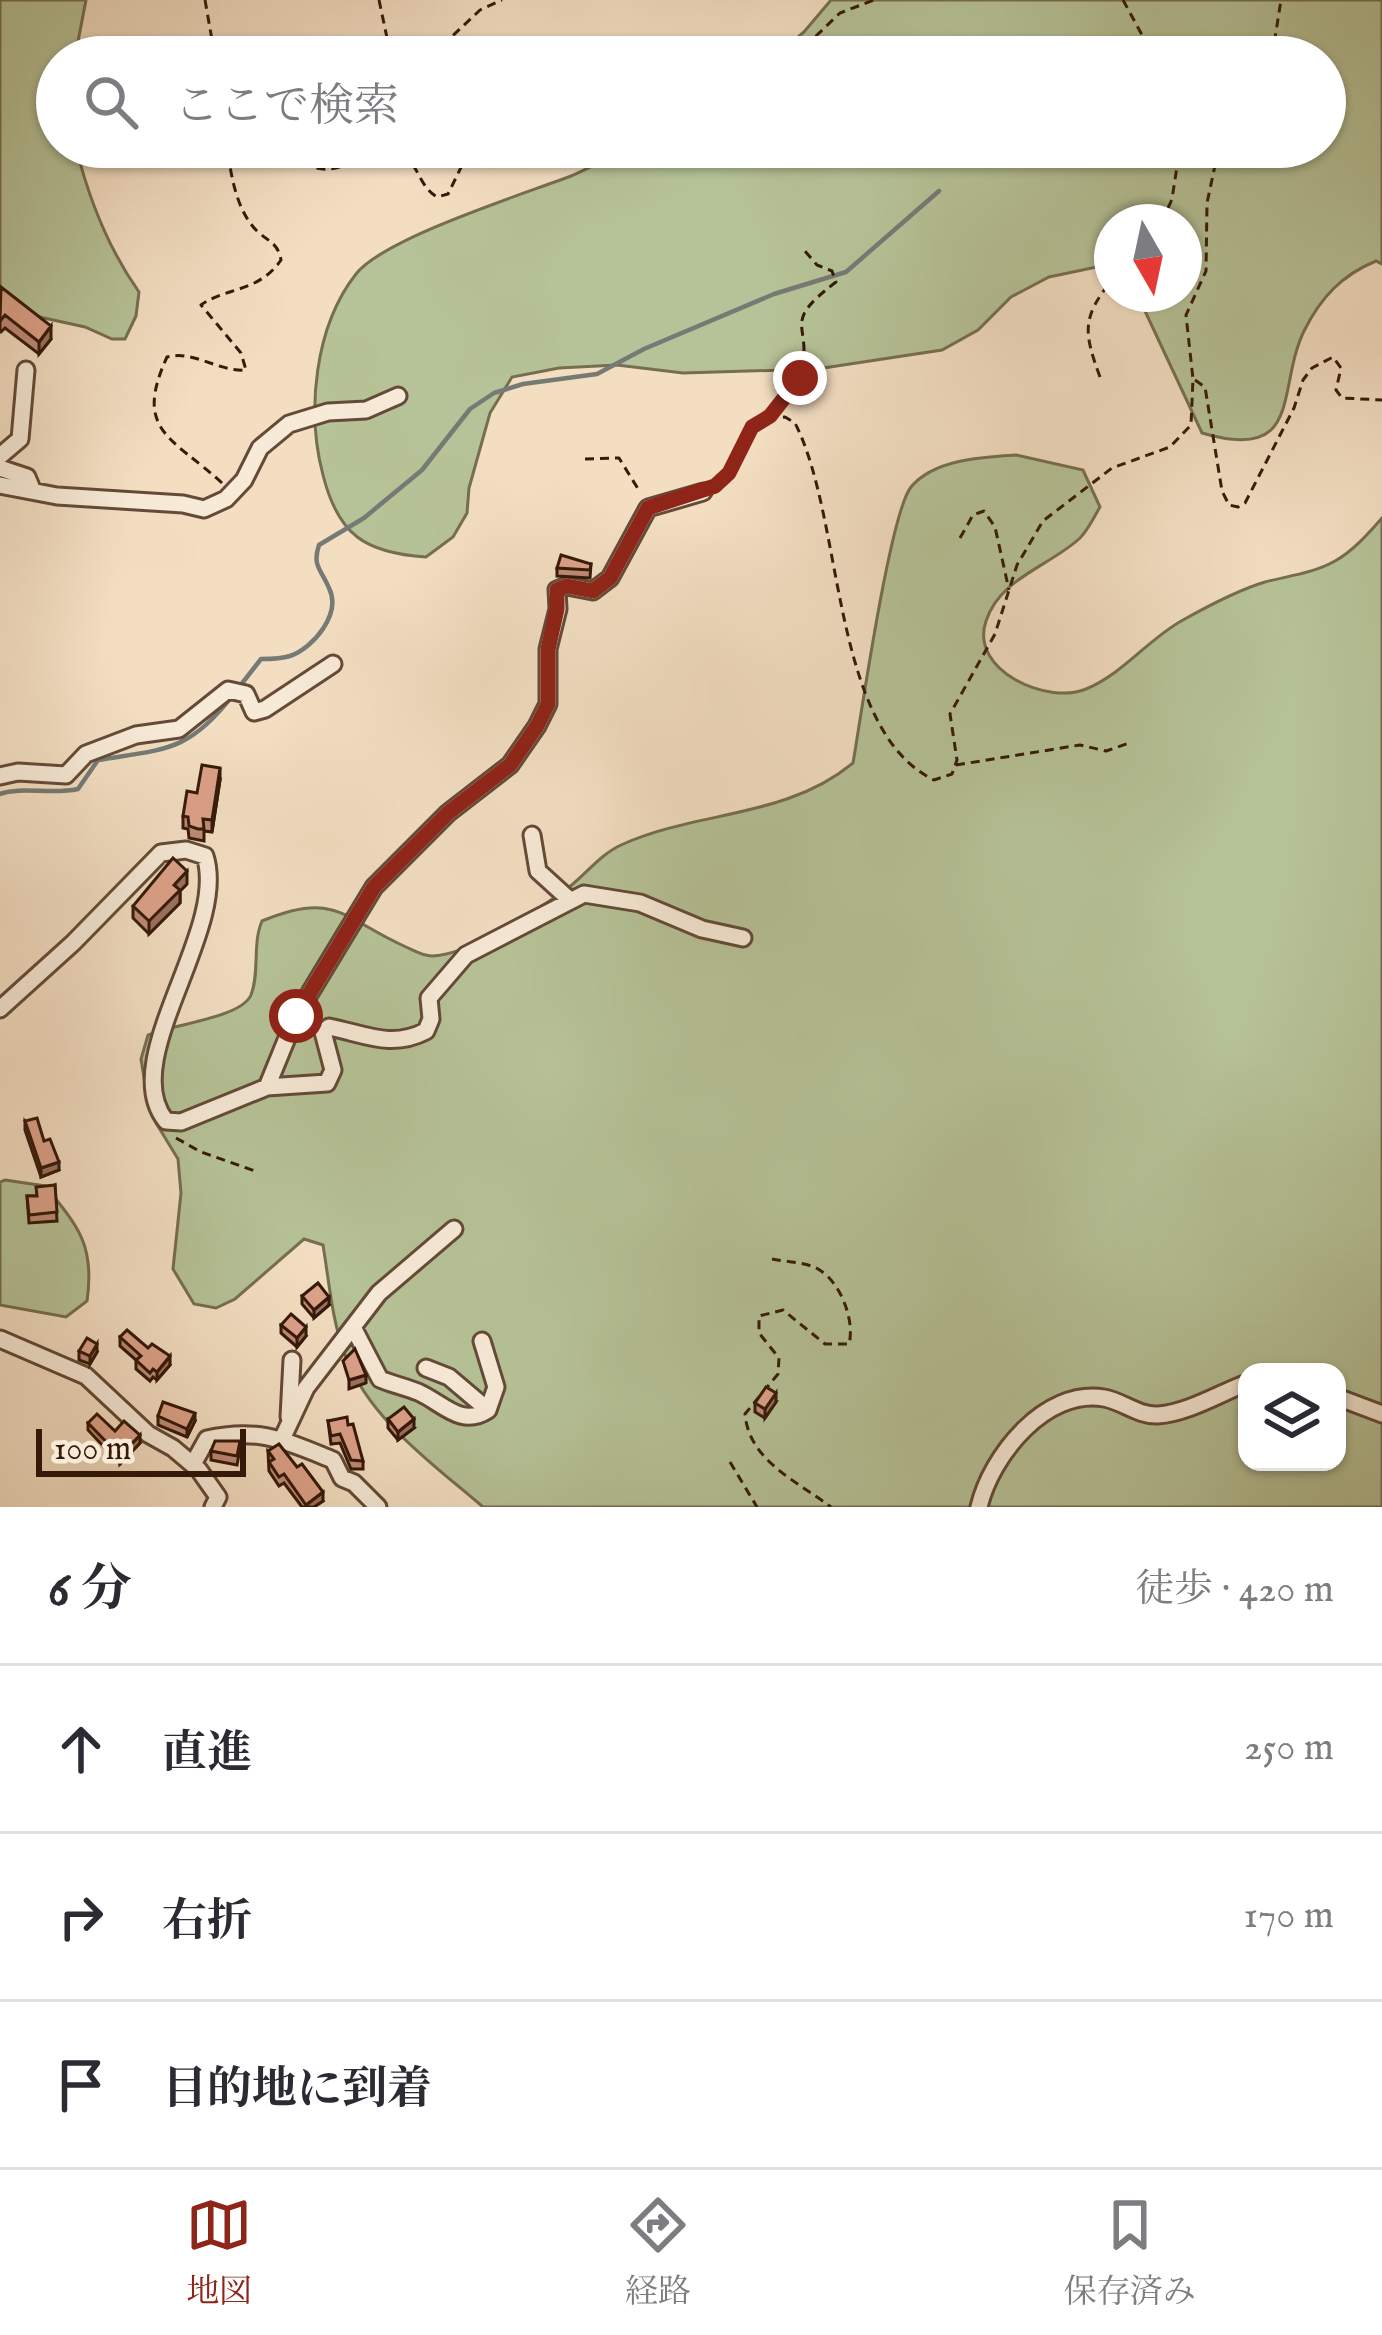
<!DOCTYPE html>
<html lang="ja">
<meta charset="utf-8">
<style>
:root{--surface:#fff;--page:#f7f7f7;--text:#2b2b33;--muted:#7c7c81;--line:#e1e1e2;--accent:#8f2418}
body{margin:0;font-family:"IM FELL English","Noto Serif JP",serif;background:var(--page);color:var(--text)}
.controls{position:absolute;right:36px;bottom:36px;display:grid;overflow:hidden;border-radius:24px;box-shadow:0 3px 9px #0004}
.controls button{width:108px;height:108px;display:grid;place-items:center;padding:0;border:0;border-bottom:3px solid var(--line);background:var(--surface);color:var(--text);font:60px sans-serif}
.compass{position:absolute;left:1094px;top:204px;width:108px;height:108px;border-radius:50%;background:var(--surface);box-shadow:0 3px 9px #0004;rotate:171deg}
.scale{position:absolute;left:36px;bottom:30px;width:210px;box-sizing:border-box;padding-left:12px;border:6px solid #351909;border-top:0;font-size:33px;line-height:42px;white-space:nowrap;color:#351909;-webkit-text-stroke:9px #f7ead7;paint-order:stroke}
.stop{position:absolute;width:36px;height:36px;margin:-27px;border:9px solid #8f2418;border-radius:50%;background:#fff}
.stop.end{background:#8f2418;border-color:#fff;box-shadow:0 3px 12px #0008}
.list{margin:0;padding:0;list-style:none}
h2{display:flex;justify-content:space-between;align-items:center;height:156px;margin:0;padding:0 48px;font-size:51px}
h2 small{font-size:39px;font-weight:400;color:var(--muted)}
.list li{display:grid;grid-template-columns:78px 1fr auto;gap:36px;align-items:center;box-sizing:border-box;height:168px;padding:0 48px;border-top:3px solid var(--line)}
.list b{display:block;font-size:45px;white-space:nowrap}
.list em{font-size:39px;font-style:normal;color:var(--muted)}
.icon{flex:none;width:66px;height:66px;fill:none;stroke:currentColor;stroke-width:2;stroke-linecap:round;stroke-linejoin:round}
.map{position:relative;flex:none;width:1382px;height:1507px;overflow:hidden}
.search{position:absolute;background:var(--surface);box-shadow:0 3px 9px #0004;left:36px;right:36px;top:36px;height:132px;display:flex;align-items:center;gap:30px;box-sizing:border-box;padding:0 42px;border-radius:66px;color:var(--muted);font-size:45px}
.sheet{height:660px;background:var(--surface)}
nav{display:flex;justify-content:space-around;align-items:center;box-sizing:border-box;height:168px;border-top:3px solid var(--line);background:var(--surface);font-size:33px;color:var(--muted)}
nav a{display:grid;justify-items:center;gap:6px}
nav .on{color:var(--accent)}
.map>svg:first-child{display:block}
</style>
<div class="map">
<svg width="1382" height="1507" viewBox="0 0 1382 1507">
<rect width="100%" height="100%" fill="#f3dec2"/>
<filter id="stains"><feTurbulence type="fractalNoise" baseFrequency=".00167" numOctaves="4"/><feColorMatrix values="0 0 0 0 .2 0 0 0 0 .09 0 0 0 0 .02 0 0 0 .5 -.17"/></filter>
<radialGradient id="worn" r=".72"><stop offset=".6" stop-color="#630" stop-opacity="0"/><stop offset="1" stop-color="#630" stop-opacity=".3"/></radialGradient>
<path fill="#b6c297" stroke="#766e50" stroke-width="3" fill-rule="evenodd" d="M0 0H86L75 57H57V147H76C89 200 108 248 139 292L136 316 125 339H112L85 327 35 316 0 296Z
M831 0H1382V264L1376 261C1342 275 1321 297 1304 331 1276 389 1304 463 1202 433L1137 294H1184V222H1112V268L1106 265 1049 277 1011 297 978 330 942 350 817 369 683 373 617 365 559 368 512 377 490 413 469 488 467 513 453 537 426 557C365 553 338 535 323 475 306 411 315 326 356 274 384 238 524 194 571 176 590 168 609 157 628 147H1325V57H774L804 32Z
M1016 455 1083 470 1100 507C1094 517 1088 530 1080 538 1050 566 1000 578 986 621 969 671 1048 705 1086 689 1123 674 1148 639 1183 620 1208 606 1238 590 1265 582 1288 576 1314 573 1335 561 1353 551 1369 533 1382 518V1507H483C433 1464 369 1419 345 1355 332 1321 329 1281 323 1245L304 1239 235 1299 216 1308 194 1304 173 1269 181 1193 178 1159 156 1123 146 1090 141 1059 148 1035C173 1024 241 1018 251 995 260 972 252 944 262 921 336 890 343 919 406 947 415 951 423 956 432 956 469 955 532 913 563 892 583 878 599 855 621 845 698 810 785 819 853 763 861 717 890 513 911 487 934 459 983 457 1016 455ZM1247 1372H1337V1462H1247Z
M5 1180 45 1186C79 1227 95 1246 87 1301L66 1317 0 1305V1182Z"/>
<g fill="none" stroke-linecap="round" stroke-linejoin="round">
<path stroke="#757a75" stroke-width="4.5" d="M240 686 261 659C271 659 281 659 290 656 313 648 342 614 329 588 321 569 312 566 319 545L364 518 422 470 470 409 494 393 523 384 597 374 644 349 774 294 846 272 939 191
M0 794C21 786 52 795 78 789L98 760C166 749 189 752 233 695"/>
<defs>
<path id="street" d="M0 456 20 439 26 370
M0 468 27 477 32 489
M0 485 57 496 183 504 204 509 226 499 244 480 260 448 289 424 328 412 366 410 398 396
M0 776 18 772 66 775 86 754 136 735 179 729 228 690 246 694 254 712 265 709 333 664
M532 835 538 871 571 901
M0 1009 73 943 161 853 186 850 205 856C229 931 116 1060 166 1121L181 1122 267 1087 327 1083 333 1070 323 1032 329 1027C365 1034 391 1049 426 1031L431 1019 429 998 466 955 584 894 640 903 702 929 743 938
M267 1087 296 1016 374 887 448 813 510 765 537 726 548 704V649L558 609 557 590 567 586 593 591 610 578 648 508 703 492
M354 1329 380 1379C392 1384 405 1387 418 1392 443 1403 461 1428 488 1410L496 1387 482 1341
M0 1339 86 1376 148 1434 173 1448 199 1470 218 1497 213 1507
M426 1368 449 1377 488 1410
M1337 1397 1382 1414
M289 1417 292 1360
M283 1437 306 1388 379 1293 454 1229
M193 1464 207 1439C259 1427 286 1441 333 1460L342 1478 354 1483 378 1507
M979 1507C991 1456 1045 1388 1104 1398 1122 1401 1138 1416 1158 1415 1188 1413 1220 1393 1247 1383"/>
</defs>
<use href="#street" stroke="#644a37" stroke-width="21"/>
<path stroke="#351909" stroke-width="3" stroke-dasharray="9 6" stroke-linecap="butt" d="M205 0 215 57
M379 0 390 52 445 43 480 10 502 0
M1123 0 1154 57
M794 57 840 13 874 0
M1189 57 1194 46 1208 57
M1272 57 1281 0
M277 147C340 194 341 152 398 151 419 162 418 186 437 197L448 194 471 147
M1162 222 1172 199 1180 147
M1100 377C1084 333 1081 318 1112 280
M1195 380 1205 387 1222 491 1229 505 1238 507 1245 503 1294 408 1303 380 1312 368 1333 357 1341 368 1336 390 1342 398 1382 400
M771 415C781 403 797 391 801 376 814 322 778 326 836 282L832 271 817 265 804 250
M585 459 619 458 640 492
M222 483C172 437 133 431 167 357 194 350 218 372 246 370L241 353 201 305C226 287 258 293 281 260 278 243 269 242 257 231 236 210 231 175 227 147
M714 487 729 473 760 420 785 417 795 423C845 521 830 729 934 780L952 774 957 760 950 714 995 634 1017 565 1043 521 1112 468 1170 447 1191 425 1193 379 1186 315 1206 271 1207 203 1217 156 1214 147
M960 538 973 515 984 511 995 527 1009 590
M956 765 1080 745 1106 751 1129 743
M176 1138 201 1152 258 1172
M772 1259C787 1262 809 1262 821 1271 841 1284 855 1321 849 1344H825L783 1310 759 1316V1333L779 1358 778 1374 745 1414C749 1461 797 1481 831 1507
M730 1462 757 1507"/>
<use href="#street" stroke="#f7ead7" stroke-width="15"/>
</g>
<path fill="#be8b77" stroke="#351909" stroke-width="3" d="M0 289 51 339 39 354 5 328 1 332 0 331Z
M591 564 590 578 557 576V568Z
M220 780 212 832 204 831V841L189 838 188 829 183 828V816L197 793Z
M187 884 180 891V903L149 934 133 918V906Z
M25 1121 44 1141 59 1170 41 1177 25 1130Z
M55 1185 57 1221 29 1223 27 1196H36Z
M302 1296 329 1305 314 1318 302 1304Z
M281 1325 306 1336 297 1347 281 1333Z
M120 1337 148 1348 170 1365 157 1380 153 1377 150 1381 136 1369V1360L120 1346Z
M79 1351 97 1352 90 1364 79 1360Z
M776 1402 765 1418 755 1412V1403Z
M158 1416 195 1421 187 1437 158 1425Z
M388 1419 414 1428 398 1440 388 1428Z
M328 1421 348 1425 363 1461V1469H351L340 1443 331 1444Z
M88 1423 140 1443 120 1464 88 1430Z
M240 1449 237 1465 211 1460V1451Z
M268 1451 323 1501 314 1507H302L284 1483 279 1486 269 1471Z"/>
<path fill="#9b7161" stroke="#351909" stroke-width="3" d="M51 326V339L39 354V342Z
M220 768V780L212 832V820Z
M187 871V884L180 891V903L149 934V921L174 885Z
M59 1162V1170L41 1177V1168Z
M329 1297V1305L314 1318V1310Z
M306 1327V1336L297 1347V1338Z
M97 1344V1352L90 1364V1356Z
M170 1356V1365L157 1380V1372Z
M366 1375V1383L349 1389V1380Z
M776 1393V1402L765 1418V1409Z
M195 1413V1421L187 1437V1429Z
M414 1419V1428L398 1440V1432Z
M140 1435V1443L120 1464V1456Z
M323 1492V1501L314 1507H306V1505Z"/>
<path fill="#dda28a" stroke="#351909" stroke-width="3" d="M1 287 51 326 39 342 5 315 1 320 0 319Z
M561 555 591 564 590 570 557 568Z
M202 765 220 768 212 820 203 819 204 829H198L189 826 188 817 183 816 187 791 197 793Z
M173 858 187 871 174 885 180 890 149 921 133 906Z
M37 1118 44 1141 50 1139 59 1162 41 1168 25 1121Z
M55 1185 57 1212 29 1215 27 1196H37L36 1187Z
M318 1283 329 1297 314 1310 302 1296Z
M291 1314 306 1327 297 1338 281 1325Z
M127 1330 148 1348 152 1344 170 1356 157 1372 153 1369 150 1373 136 1360 141 1356 120 1337Z
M87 1338 97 1344 90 1356 79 1351Z
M355 1349 366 1375 349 1380 343 1361Z
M766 1387 776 1393 765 1409 755 1403Z
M163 1402 195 1413 187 1429 158 1416Z
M404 1407 414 1419 398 1432 388 1419Z
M97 1414 115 1431 124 1421 140 1435 120 1456 88 1423Z
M347 1417 348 1425 353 1424 363 1461 351 1460 340 1434 331 1436 328 1421Z
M215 1441H240L237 1456 211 1451Z
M279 1444 297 1467 302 1464 323 1492 306 1505 284 1474 279 1477 269 1462 274 1459 268 1451Z"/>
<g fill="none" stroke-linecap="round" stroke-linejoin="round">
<path stroke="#8f2418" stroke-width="15" d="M296 1016 374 887 448 813 510 765 537 726 548 704V649L557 609V590L567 586 593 591 610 578 648 508 715 486 729 473 752 427 770 416 800 378"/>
</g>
<rect width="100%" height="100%" filter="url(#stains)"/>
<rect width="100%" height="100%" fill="url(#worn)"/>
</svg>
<div class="controls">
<button><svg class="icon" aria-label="layers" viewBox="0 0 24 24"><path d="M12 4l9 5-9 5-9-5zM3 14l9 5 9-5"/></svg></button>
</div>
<svg class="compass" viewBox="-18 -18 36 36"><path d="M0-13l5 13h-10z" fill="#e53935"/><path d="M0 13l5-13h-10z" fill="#7c7c81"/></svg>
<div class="scale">100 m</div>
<div class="stop" style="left:296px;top:1016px"></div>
<div class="stop end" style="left:800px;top:378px"></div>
<div class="search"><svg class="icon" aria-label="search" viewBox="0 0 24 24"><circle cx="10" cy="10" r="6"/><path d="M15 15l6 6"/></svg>ここで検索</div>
</div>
<section class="sheet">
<h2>6 分<small>徒歩 · 420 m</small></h2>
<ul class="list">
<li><svg class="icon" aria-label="ahead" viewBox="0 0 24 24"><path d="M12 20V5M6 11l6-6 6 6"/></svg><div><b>直進</b></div><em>250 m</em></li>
<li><svg class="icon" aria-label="right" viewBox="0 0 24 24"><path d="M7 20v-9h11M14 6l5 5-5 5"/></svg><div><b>右折</b></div><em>170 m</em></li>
<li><svg class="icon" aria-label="arrive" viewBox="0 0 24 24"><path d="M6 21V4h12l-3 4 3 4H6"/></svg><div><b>目的地に到着</b></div></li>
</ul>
</section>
<nav>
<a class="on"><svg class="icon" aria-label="map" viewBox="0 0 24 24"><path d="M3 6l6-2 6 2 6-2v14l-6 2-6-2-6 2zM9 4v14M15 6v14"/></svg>地図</a>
<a><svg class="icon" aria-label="directions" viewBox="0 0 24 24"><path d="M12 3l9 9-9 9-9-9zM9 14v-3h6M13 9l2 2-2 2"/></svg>経路</a>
<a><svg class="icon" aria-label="saved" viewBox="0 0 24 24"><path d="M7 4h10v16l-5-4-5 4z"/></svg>保存済み</a>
</nav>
